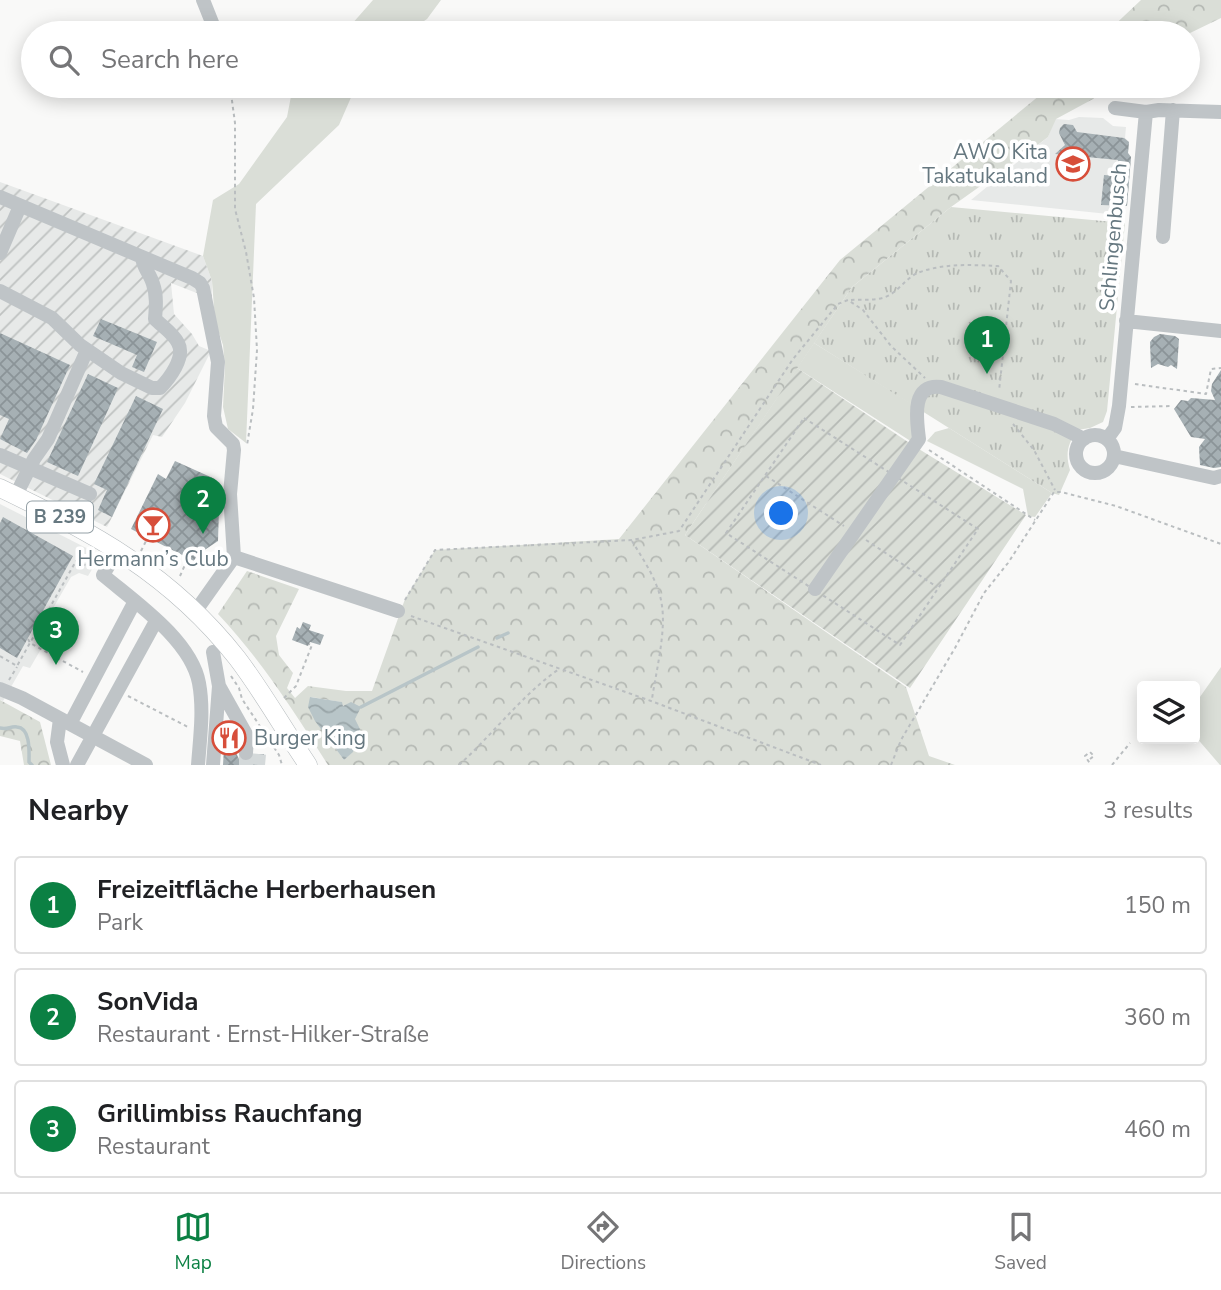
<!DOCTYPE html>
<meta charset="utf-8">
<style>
:root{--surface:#fff;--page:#f6f6f6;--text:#202124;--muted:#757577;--line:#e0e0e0;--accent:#0b8043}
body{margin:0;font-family:"Nunito Sans",sans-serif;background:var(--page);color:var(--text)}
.controls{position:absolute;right:21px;bottom:21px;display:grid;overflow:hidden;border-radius:7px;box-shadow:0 4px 18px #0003}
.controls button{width:63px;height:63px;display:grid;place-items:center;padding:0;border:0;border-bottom:2px solid var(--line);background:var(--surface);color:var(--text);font:35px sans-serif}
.you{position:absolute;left:782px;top:514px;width:24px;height:24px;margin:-18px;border:5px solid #fff;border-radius:50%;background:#1a73e8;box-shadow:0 0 0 10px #1a73e833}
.badge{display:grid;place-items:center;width:46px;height:46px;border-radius:50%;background:var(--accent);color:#fff;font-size:23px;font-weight:700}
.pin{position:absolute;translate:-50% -58px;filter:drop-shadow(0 2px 4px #0008)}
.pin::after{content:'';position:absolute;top:37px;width:24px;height:21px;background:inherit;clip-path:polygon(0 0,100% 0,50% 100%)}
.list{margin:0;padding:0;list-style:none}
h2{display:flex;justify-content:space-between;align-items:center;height:91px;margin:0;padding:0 28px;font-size:30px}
h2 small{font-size:23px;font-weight:400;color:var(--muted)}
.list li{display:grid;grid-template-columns:46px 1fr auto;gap:21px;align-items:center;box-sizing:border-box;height:98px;margin:0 14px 14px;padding:0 14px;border:2px solid var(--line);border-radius:7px}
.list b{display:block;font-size:26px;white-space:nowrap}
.list p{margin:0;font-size:23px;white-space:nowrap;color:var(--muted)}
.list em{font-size:23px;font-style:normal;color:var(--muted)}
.icon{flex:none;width:38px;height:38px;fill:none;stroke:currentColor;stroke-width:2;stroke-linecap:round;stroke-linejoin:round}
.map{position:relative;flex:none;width:1221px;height:765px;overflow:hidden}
.search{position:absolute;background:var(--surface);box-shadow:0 4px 18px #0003;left:21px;right:21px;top:21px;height:77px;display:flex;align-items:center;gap:18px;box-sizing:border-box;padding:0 24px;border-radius:38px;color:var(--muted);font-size:26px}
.sheet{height:427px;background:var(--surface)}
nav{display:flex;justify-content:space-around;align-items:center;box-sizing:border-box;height:98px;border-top:2px solid var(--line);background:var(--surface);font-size:19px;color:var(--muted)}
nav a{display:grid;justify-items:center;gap:4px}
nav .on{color:var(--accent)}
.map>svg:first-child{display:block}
</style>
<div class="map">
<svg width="1221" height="765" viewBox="0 0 1221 765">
<defs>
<pattern id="industrial-furrows" width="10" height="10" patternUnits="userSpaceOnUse" patternTransform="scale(1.75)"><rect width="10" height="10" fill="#e7e9e8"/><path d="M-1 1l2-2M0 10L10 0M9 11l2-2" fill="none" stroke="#bfc2c1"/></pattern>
<pattern id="forest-crowns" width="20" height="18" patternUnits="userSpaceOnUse" patternTransform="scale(1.75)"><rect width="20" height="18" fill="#daded7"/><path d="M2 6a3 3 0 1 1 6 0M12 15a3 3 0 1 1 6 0" fill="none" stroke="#b5b9b4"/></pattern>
<pattern id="park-tufts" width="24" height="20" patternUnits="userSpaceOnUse" patternTransform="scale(1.75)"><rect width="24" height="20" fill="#daded7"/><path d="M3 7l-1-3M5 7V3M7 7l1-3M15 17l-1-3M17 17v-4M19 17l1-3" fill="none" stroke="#b5b9b4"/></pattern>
<pattern id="garden-furrows" width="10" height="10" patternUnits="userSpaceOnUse" patternTransform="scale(1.75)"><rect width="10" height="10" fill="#daded7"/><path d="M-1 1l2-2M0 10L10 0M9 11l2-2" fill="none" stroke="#b5b9b4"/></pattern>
<pattern id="water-waves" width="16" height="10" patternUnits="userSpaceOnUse" patternTransform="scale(1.75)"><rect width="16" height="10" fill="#b8c5c8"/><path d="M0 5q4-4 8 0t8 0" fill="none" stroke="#99a5a8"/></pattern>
<pattern id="building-cross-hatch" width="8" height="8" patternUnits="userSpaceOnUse" patternTransform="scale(1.75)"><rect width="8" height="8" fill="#a6b0b4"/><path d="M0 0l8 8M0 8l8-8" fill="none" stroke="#8b9498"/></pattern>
</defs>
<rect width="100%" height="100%" fill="#f9f9f8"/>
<path fill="#e7e9e8" d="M1079 117 1103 118 1113 126 1126 127 1125 138 1129 142 1128 153 1131 157 1127 206H1119L1118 215 971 200 1048 137 1055 119 1069 120Z
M0 504 102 556 100 565 94 566 88 576 79 573 71 577 40 631 48 637 30 668 23 666 3 701 0 700Z"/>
<path fill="url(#industrial-furrows)" d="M0 182 203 256 212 281V299L171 283 174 314 192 334 199 346 211 351 185 403 162 437 153 435 107 527 0 474Z"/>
<path fill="#daded7" d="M373 0H441L427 19 406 33H344Z
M297 86H356L339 125 256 204 246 443 228 429 223 407 225 366 223 345 215 321 212 281 203 256 213 200 239 184 287 117 292 91Z
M814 343 912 404V442L797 368Z
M949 428 1052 493 1035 517 1028 516 1023 489 927 441 935 432Z
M1221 667V765H1220L1195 736V704Z"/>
<path fill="url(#forest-crowns)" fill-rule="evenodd" d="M1141 0H1221V18L1188 34 1106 33Z
M1051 86H1109L1093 99 1056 119 1048 137 1035 147 951 207 852 287 685 535 906 687 929 756 955 765H328C293 710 262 661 218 614L247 571 299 589 276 636 279 655 293 673 287 688 295 698 308 686 346 691H372L405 599 435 550 619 539 840 260ZM311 697 341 702 360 729 353 751 344 760 329 739Z
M0 700 40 722 51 765H24L20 741 0 736Z"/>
<path fill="url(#park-tufts)" d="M951 207 1125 223 1107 411 1103 422 1090 428 1077 430C1068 444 1065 453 1070 470L1059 495 1052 493 814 343 852 287Z"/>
<path fill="url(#garden-furrows)" d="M797 368 914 446 1026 515 910 688 685 535Z"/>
<path fill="url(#water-waves)" d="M310 697 342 702 343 706 351 702 361 707 355 719 360 729 353 752 344 760 315 721 308 707Z"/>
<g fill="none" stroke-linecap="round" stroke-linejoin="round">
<path stroke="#b8c5c8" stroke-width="3.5" d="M497 638 508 633
M361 707 478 647
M0 728C8 730 10 726 17 727 31 728 29 753 29 762L32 765"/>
</g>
<path fill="url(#building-cross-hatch)" d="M1064 124 1073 125 1077 132 1124 138 1129 142 1128 153 1131 157 1127 206 1101 205 1104 175 1117 176 1118 160 1055 154 1065 145 1059 133 1060 128Z
M101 319 157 342 144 372 132 367 137 355 93 336Z
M0 333 70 365 36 440 27 453 0 439 9 419 0 415Z
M1160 334 1175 336 1179 339 1177 369 1171 365 1168 367 1158 364 1151 368 1150 342 1154 337Z
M1221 370V467L1214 468 1200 465 1199 447 1205 439 1191 437 1174 409 1181 400 1188 401 1191 398 1215 400 1211 391 1212 384Z
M88 374 118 388 78 476 47 462Z
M136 396 163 409 112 517 98 510 107 490 94 484Z
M175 461 215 479V508H219L218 541 197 555 194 561 131 529 158 474 166 479Z
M3 517 73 556 17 658 0 648V523Z
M303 622 311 625 309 630 324 635 320 645 310 642 308 646 292 640 297 627 300 629Z
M225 731 234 732 237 738 236 753 240 761 250 762 256 754H264L263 765H223Z"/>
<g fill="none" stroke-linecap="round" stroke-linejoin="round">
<path stroke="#d4d9da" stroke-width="14" stroke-dasharray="14 7" stroke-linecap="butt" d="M246 765V753
M258 765 259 754"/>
<defs>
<path id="major" d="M0 488C94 533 171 574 237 658 263 692 284 730 308 765"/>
</defs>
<use href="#major" stroke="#b3b9bc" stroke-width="19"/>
<path stroke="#babec0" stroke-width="2" stroke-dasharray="3.5 3.5" stroke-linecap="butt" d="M230 86 235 123V209L246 252 254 298 257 350 253 409 247 445
M851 300C866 299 882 302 894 292 903 285 909 276 920 272 946 263 972 265 998 266L1011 281 999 391
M1135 384 1206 394 1211 369 1221 368
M1131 407 1173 406
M804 418 978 529 900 645 726 533Z
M1013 424 1034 450 1055 490
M929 450 1035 520
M766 476 844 526
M866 540 937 587
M632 541C644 561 659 582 662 606 666 632 656 672 652 699
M141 551 147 539
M187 560 204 566 215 561
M180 576 188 558
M405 600 435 550 632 540 679 531 793 359 838 304 848 300 863 310 891 346 925 378
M50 610 67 619
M411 616 651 701 821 765
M28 639 30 643 83 672
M0 656 17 666 76 561 91 568
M231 676 239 688 242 699 279 755 282 765
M9 680 17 667
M128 696 188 727
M284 698 296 686 312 645 309 644
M1090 759 1094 756 1090 752 1085 756 1091 765
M459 765C493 734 522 695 559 669
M891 765 901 740 955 648 984 593 1008 563 1054 492H1061L1116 506 1221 544
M1112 765 1130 743"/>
<path stroke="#bfc4c7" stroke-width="14" d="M203 0 215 30
M1115 108 1146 112
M0 197 192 278 200 283 203 288 218 362 214 416 216 427 233 444 234 450 230 494 234 557 195 612
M1163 237 1173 110
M0 253 20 206
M0 291 52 318 80 345 121 373 152 388H160C169 379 186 357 178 343 174 334 162 326 155 319 156 307 157 295 153 284 150 273 143 268 142 257
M1126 321 1221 331
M1076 454a19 19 0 1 1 38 0a19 19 0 1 1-38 0Z
M1107 439 1115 428 1119 406 1146 112 1159 110 1221 112
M0 455 90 494
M1114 456 1214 478 1221 476
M16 495 34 459 48 439 87 350
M118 550 103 575C135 602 191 640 199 683 204 710 200 738 198 765
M234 557 398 611
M815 589 919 439C917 421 910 383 941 387L1054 424 1084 439
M213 652 219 686 213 765
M219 686 247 736 246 753
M0 689 22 698 146 765
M60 719 57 742 63 765
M70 724 135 601
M77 765 156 621"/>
<use href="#major" stroke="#fff" stroke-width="18"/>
</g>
<defs>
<symbol id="school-ring" viewBox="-11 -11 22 22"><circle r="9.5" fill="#fff" stroke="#d74e3a" stroke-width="1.5"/><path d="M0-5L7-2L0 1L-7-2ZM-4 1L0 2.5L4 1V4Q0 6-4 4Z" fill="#d74e3a"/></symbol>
<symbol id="bar-ring" viewBox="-11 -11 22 22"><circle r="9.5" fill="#fff" stroke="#d74e3a" stroke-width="1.5"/><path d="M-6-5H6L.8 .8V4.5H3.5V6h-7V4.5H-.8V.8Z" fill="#d74e3a"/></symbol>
<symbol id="restaurant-ring" viewBox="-11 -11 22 22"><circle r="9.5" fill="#fff" stroke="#d74e3a" stroke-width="1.5"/><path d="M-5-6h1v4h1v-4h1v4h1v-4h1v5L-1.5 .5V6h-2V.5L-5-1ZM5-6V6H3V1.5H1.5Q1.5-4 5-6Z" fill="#d74e3a"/></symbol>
</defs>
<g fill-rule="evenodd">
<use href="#school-ring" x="1054" y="145" width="38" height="38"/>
<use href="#bar-ring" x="134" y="506" width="38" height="38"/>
<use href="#restaurant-ring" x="210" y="719" width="38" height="38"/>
</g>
<g text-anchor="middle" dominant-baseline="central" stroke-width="7" stroke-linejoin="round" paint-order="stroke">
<rect fill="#fff" stroke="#94a0a6" stroke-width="2" x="27" y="501.5" width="66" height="31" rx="5"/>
<g font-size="19" font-weight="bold" fill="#667880">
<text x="60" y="517">B 239</text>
</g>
<g font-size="21" fill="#667880" stroke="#fff" text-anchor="end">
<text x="1048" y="152">AWO Kita<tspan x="1048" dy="24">Takatukaland</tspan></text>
<text x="153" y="559" text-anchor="middle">Hermann’s Club</text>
<text x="254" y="738" text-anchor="start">Burger King</text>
</g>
<g font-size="21" fill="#667880" stroke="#fff">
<text transform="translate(1113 237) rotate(-85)">Schlingenbusch</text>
</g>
</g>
</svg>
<div class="controls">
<button><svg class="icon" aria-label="layers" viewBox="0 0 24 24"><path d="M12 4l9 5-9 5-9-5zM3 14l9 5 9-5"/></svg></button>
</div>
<div class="you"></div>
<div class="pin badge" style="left:987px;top:374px">1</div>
<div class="pin badge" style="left:203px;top:534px">2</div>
<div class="pin badge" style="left:56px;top:665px">3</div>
<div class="search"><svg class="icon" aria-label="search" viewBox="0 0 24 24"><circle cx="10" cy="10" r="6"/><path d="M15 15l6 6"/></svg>Search here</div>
</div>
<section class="sheet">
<h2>Nearby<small>3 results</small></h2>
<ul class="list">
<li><span class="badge">1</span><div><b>Freizeitfläche Herberhausen</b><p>Park</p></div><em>150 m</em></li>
<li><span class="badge">2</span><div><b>SonVida</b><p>Restaurant · Ernst-Hilker-Straße</p></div><em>360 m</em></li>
<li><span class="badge">3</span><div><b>Grillimbiss Rauchfang</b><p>Restaurant</p></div><em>460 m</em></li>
</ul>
</section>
<nav>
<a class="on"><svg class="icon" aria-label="map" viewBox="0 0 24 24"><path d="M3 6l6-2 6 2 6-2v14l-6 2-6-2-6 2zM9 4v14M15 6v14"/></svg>Map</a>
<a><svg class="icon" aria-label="directions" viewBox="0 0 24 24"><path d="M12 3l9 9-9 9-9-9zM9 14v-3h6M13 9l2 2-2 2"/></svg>Directions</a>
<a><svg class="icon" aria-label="saved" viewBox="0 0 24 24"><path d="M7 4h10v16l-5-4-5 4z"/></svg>Saved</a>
</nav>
